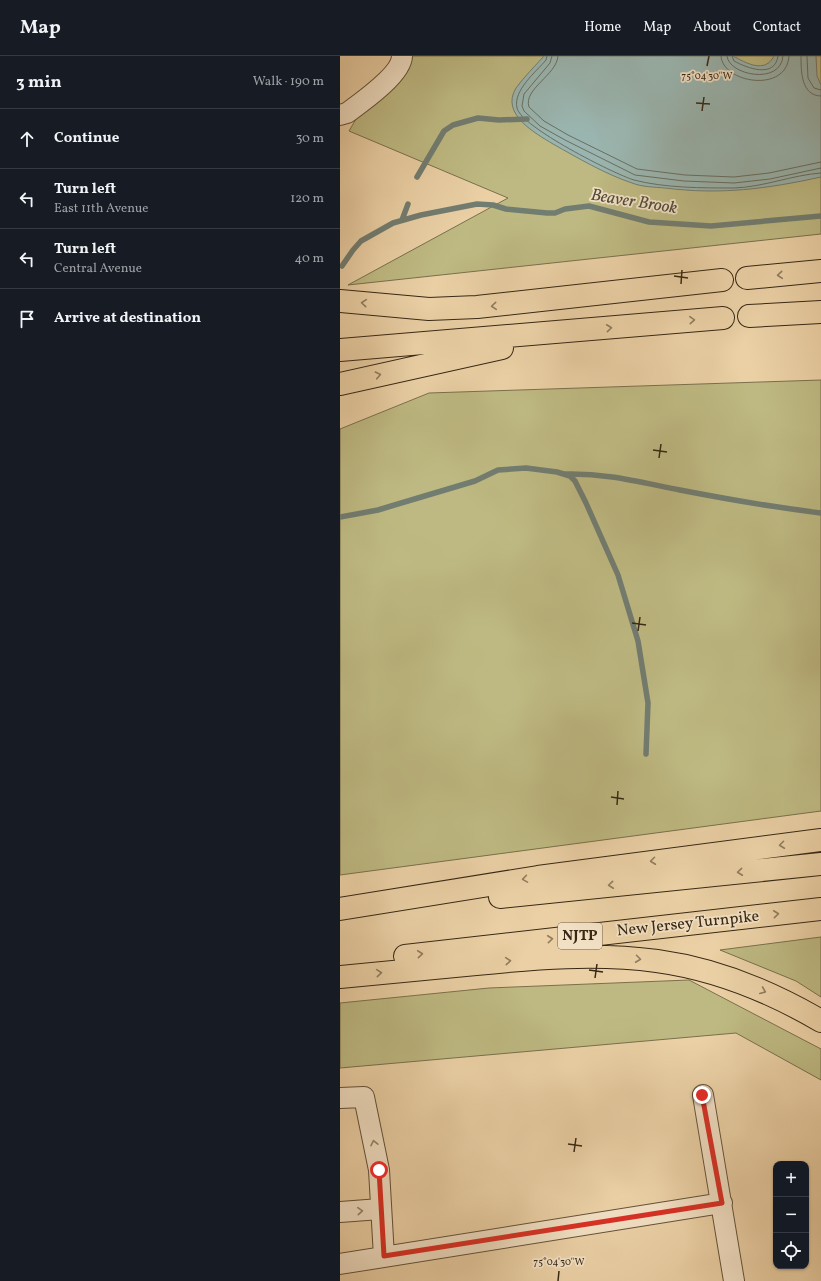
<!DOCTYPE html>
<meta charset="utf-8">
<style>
:root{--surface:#171b24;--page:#242831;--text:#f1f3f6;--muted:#9ea1a6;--line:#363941}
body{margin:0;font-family:Vollkorn,serif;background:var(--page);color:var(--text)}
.controls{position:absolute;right:12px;bottom:12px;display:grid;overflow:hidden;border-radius:8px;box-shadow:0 1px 3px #0004}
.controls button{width:36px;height:36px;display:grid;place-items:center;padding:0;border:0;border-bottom:1px solid var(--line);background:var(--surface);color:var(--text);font:20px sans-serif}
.stop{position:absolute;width:12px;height:12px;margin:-9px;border:3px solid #d93025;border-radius:50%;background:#fff}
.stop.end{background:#d93025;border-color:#fff;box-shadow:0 1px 4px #0008}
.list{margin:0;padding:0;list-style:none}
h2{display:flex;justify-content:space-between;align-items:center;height:52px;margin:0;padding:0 16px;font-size:17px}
h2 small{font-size:13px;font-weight:400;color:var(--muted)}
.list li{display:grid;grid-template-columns:26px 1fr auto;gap:12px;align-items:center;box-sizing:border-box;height:60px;padding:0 16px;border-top:1px solid var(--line)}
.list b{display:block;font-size:15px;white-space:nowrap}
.list p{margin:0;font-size:13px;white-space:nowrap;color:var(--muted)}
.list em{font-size:13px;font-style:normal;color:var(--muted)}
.icon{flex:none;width:22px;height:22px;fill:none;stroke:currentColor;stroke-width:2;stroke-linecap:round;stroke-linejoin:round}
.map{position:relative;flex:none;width:481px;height:1225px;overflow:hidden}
header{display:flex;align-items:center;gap:24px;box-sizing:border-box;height:56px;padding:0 20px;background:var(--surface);border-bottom:1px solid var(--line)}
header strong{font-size:19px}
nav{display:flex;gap:22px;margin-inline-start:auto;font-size:14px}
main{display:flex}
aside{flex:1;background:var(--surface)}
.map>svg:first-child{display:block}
</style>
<header>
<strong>Map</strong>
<nav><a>Home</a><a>Map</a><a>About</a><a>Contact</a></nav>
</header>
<main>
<aside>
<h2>3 min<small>Walk · 190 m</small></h2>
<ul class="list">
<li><svg class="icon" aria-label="ahead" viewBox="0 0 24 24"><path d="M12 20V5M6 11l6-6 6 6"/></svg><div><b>Continue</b></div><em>30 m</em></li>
<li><svg class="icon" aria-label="left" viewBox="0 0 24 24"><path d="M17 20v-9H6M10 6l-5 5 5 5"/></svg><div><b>Turn left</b><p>East 11th Avenue</p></div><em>120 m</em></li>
<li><svg class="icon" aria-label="left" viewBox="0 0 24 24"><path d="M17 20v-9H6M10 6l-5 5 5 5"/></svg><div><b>Turn left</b><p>Central Avenue</p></div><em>40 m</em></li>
<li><svg class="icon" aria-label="arrive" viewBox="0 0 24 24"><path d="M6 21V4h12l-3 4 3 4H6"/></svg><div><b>Arrive at destination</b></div></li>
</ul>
</aside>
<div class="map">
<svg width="481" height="1225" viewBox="0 0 481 1225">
<rect width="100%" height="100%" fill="#ebd0a5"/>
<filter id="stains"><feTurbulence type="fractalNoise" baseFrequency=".005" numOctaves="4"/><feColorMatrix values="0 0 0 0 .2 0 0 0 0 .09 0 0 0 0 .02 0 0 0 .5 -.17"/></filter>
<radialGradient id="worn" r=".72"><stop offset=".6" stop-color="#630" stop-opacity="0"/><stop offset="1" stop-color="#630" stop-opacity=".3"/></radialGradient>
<path fill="#beb982" stroke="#7a704c" d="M53 0H481V178L8 229 168 142 9 75Z
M481 324V755L0 819V373L89 337Z
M481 881V941L456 925 380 894Z
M349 924 481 993V1024L396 977 0 1012V947L149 932Z"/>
<path fill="#9ab5af" stroke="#727d71" d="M204 0H393C406 7 425 18 434 0H476L477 20 481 29V121C426 133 381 139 325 132 314 131 302 131 292 127 265 118 238 102 213 88 195 77 160 58 176 32 184 21 195 10 204 0Z"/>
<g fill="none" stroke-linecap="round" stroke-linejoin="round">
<path stroke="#686e62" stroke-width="1" d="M207 0 206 4C196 16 173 34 177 52 181 71 274 118 294 124 325 132 362 132 394 132 424 131 452 119 481 117
M212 0 210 7 184 38 182 50 184 55 200 70 225 84 295 119 344 125 394 127 430 123 481 112
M218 0C217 19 183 33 189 51L204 65 228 79 297 113 345 119 394 121 429 117 481 106
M381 0C382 27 447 38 449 0
M387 0C388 19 441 30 443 0
M392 0 394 5C407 12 435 23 438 0
M461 0C461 15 461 40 481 40
M467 0 468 22 474 32 481 34"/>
<path stroke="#727d71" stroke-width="5.5" d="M77 121 104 75 113 69 138 62 159 64 187 63
M62 164 68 148
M2 210 13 194 21 185 53 167 81 159 137 148 153 149 166 153 207 157H215L225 153 249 150 309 166 371 170 481 160
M225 418C267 417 299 426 340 434 386 443 433 451 481 457
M0 461 38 454 88 439 135 425 158 414 186 412 217 416 230 420 235 425 246 447 278 519 298 585 308 647 306 698"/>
<defs>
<path id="minor" d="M0 59 7 57C22 46 62 18 62 0
M363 1039 394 1225
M0 1042 24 1041 39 1114 44 1201
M0 1156 40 1153
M0 1208 382 1147"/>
<path id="highway" d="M407 222 481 215
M0 245 89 253 137 251 382 224
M409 260 481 256
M0 294 383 262
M0 328 162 292
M160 841 481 808
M0 853 198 821 481 784
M65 900 481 853
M0 921C45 917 90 912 136 908 196 902 256 897 317 905 375 913 430 935 481 965"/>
</defs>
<use href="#minor" stroke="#645239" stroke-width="22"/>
<use href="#highway" stroke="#372815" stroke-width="24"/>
<use href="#minor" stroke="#f2e0c4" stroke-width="20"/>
<use href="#highway" stroke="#ebd0a5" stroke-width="22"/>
</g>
<defs><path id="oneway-chevron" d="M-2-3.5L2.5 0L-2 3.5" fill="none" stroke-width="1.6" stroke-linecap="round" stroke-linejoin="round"/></defs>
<g stroke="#917c5d">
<use href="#oneway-chevron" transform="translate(440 219) rotate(175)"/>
<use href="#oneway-chevron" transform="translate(24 247) rotate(-175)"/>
<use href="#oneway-chevron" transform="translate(154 250) rotate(175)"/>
<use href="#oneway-chevron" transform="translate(352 264) rotate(-4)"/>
<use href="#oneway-chevron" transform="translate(269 272) rotate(-6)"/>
<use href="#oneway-chevron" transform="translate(38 319) rotate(-12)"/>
<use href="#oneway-chevron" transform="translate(442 789) rotate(173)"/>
<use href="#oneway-chevron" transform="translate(313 805) rotate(173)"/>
<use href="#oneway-chevron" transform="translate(400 816) rotate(174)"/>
<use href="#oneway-chevron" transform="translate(185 823) rotate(171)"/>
<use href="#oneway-chevron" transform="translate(271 829) rotate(174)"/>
<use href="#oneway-chevron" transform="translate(436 858) rotate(-6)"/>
<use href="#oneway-chevron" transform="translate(210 883) rotate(-6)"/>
<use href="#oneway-chevron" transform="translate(80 898) rotate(-6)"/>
<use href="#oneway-chevron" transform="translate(298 903) rotate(7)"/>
<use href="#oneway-chevron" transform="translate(168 905) rotate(-5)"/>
<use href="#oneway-chevron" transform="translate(39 917) rotate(-5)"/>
<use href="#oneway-chevron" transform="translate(423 935) rotate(23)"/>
</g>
<g stroke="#94846c">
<use href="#oneway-chevron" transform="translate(34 1087) rotate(-102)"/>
<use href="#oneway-chevron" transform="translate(20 1155) rotate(-4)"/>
</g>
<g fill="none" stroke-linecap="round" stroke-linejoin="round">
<path stroke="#d93025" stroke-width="5" d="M39 1114 44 1200 382 1147 362 1039"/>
</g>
<path fill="none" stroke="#372815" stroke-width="1.5" d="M367 10 369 0M356 47 370 48M362 55 364 41M334 220 348 222M341 228 342 214M313 394 327 396M319 402 321 388M292 567 306 569M298 575 300 561M271 741 284 743M277 749 278 735M249 914 263 916M255 922 257 908M228 1088 242 1090M234 1096 236 1082M218 1225 219 1215"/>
<g text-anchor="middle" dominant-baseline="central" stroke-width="3.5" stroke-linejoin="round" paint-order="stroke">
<rect fill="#f2e0c4" stroke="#6f5f4a" stroke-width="1" x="218" y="867" width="44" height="26" rx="3"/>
<g font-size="15" font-weight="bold" fill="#372815">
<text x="240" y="880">NJTP</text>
</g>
<g font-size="16" fill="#372815" stroke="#f2e0c4">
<text transform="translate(348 868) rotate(-6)">New Jersey Turnpike</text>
</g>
<g font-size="17" font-style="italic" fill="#504b3c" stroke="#f2e0c4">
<text transform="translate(294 146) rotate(9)">Beaver Brook</text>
</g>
</g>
<g font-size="10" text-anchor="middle" fill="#372815" stroke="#f2e0c4" stroke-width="3.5" stroke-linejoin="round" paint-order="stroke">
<text x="367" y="23">75°04'30"W</text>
<text x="219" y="1209">75°04'30"W</text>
</g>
<rect width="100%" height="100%" filter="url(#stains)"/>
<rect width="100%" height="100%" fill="url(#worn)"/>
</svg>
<div class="controls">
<button>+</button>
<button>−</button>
<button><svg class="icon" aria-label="locate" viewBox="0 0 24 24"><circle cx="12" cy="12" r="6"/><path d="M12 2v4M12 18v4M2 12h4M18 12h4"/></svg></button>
</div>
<div class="stop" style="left:39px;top:1114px"></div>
<div class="stop end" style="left:362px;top:1039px"></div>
</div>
</main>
